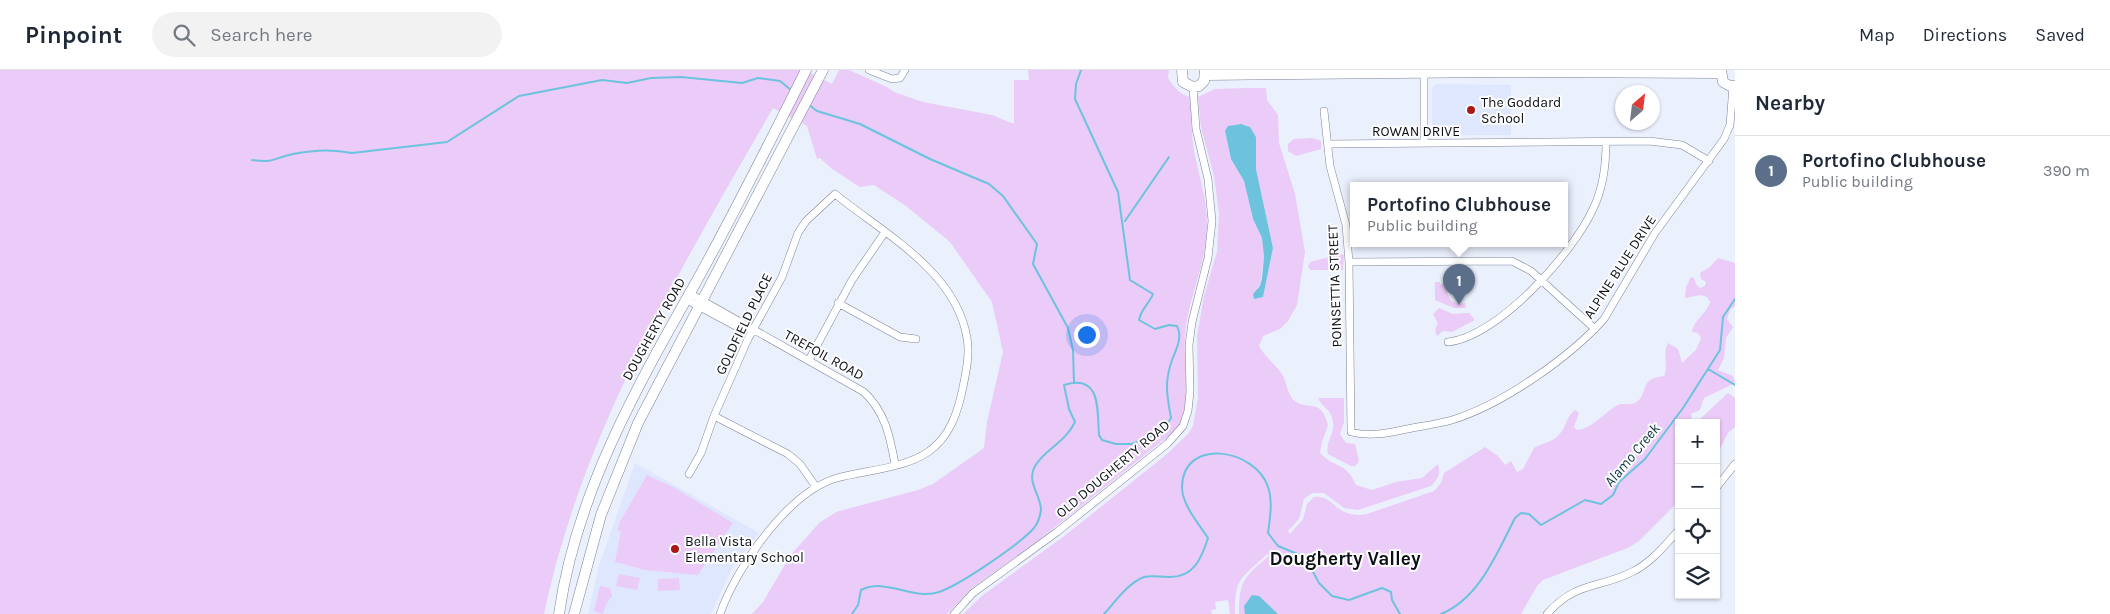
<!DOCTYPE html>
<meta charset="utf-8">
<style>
:root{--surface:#fff;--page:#f2f2f3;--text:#1f2937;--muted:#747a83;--line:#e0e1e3;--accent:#1a73e8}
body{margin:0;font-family:Karla,sans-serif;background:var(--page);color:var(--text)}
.controls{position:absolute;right:15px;bottom:15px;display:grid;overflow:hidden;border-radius:0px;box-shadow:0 1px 4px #0004}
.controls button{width:45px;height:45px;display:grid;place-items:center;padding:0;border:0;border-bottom:1px solid var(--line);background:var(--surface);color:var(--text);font:25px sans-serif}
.compass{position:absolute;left:1615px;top:15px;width:45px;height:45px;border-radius:50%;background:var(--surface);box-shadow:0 1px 4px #0004;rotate:28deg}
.you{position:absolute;left:1086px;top:264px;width:18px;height:18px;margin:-12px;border:4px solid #fff;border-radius:50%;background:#1a73e8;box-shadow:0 0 0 8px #1a73e833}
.badge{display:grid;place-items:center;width:32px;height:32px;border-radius:50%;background:var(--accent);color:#fff;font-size:16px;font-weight:700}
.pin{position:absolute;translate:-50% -41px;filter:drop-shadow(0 1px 2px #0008)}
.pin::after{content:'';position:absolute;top:26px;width:18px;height:15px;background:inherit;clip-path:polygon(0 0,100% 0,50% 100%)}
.popup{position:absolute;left:1350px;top:112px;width:218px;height:65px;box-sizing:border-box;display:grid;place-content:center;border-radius:0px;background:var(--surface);filter:drop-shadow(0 1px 4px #0005);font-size:16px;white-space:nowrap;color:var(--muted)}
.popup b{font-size:19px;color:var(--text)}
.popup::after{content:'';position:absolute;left:50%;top:100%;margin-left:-10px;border:10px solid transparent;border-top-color:var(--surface)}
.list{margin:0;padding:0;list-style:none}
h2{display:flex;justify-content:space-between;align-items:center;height:65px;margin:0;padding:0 20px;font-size:21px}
h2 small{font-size:16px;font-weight:400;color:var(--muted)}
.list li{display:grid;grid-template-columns:32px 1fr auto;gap:15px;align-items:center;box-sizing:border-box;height:70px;padding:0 20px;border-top:1px solid var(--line)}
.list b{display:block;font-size:19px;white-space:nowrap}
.list p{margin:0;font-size:16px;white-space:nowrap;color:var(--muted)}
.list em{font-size:16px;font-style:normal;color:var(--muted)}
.icon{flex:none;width:28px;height:28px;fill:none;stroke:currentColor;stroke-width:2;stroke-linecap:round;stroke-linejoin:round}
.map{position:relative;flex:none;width:1735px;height:544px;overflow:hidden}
header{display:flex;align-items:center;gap:30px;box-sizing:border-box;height:70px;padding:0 25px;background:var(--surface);border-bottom:1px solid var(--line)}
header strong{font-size:24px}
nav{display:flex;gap:28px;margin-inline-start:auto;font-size:18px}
.search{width:350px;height:45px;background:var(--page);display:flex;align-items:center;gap:12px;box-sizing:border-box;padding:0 18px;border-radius:28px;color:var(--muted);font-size:19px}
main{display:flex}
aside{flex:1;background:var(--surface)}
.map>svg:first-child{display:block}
</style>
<header>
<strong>Pinpoint</strong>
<div class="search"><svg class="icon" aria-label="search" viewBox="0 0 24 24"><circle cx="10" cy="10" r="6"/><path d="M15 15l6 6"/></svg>Search here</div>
<nav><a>Map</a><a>Directions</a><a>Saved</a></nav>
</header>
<main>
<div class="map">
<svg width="1735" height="544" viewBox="0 0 1735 544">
<rect width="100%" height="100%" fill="#ebf0fd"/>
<path fill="#dfe7fe" d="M1436 14 1511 15V65H1436L1432 61V18Z
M635 393 759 463 732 498 711 544H588L599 495Z"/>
<path fill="#ebcbf8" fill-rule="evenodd" d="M0 0H805L832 14 839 0H849L887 17 894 22 923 32 992 45 1011 53H1014V10H1029L1028 0H1169L1168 8C1173 16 1181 26 1191 27 1191 45 1191 63 1194 81 1199 106 1207 129 1207 155 1207 190 1191 222 1186 256 1182 286 1190 317 1183 347 1180 358 1169 365 1161 372L1033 475 972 518 947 544H752L763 532 790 486 819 453 836 442 918 420 933 414 984 378 987 352 1003 282 992 232 950 172 906 136 874 115 860 117 832 99 820 88 817 89 807 56 773 38C681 198 582 362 544 544H0Z
M1243 18H1266L1267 30 1278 45 1279 73 1295 124 1305 182 1297 235 1288 251 1280 259 1263 266 1259 276C1265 287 1275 294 1282 304 1287 312 1287 326 1296 332 1309 340 1321 328 1328 355L1322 372 1320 383C1335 399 1346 391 1356 415L1372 420 1396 412 1422 408 1438 394C1441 404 1438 409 1431 416L1358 440 1344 438 1324 423H1312L1304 429 1299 449 1288 461 1290 464 1303 449 1307 434 1314 427C1335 424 1335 450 1367 444L1434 421 1441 413 1444 403 1485 377 1498 386 1505 395 1511 391 1517 402 1523 399 1534 378C1546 371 1552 374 1562 361 1567 353 1567 346 1575 340L1579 343 1574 357 1577 360C1592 359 1604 343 1616 336 1622 332 1629 336 1635 333 1650 324 1637 309 1664 306 1669 294 1662 285 1668 273L1678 279 1682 293 1696 280 1701 268 1698 263 1692 262C1694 249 1706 245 1710 232L1707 227 1701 225 1685 228 1686 217 1691 207 1694 208 1696 214 1700 218 1705 216 1706 212 1701 209 1700 203 1710 197 1718 188 1735 193V236L1730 240 1727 249 1733 257 1726 268 1724 288 1718 300 1733 306 1735 313 1704 328 1700 340 1691 344 1692 351 1700 349 1728 323 1735 328V357L1728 363 1716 386V353H1679V431L1639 471 1630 477 1543 510 1537 516 1521 544H1239C1239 511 1244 507 1269 486L1267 484C1243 508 1234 506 1235 544H1230L1228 530 1215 532 1216 539 1211 540 1212 544H963L983 525 1063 467 1166 385 1188 364 1193 356 1198 328 1197 266 1204 226 1217 182 1219 144 1214 106 1201 58 1198 27 1215 19ZM1232 55H1246L1256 67V99L1273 178 1263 227 1257 218 1260 216 1264 187 1262 168 1253 149 1244 111 1231 89 1225 61Z
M1312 68 1321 71V79L1296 86 1288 81V74L1294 69Z
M1340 184 1344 185 1343 200H1311L1308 197 1310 192Z
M1435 212H1440V214H1451L1447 223 1451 231 1458 234 1465 233 1466 238H1454L1435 230Z
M1439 238 1453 244 1469 243 1475 250 1452 262 1443 261 1437 266 1435 261 1438 253 1433 244Z
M1318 328H1344V352L1340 364 1346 373 1355 374 1359 391 1355 396H1351L1328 384C1325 372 1335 363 1333 352 1332 339 1322 338 1318 328Z
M647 405 673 417 733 453 698 505 645 500 615 492 621 461H618L619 453Z
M619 504 640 508 637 520 616 516Z
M679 508 680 520 658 521V509Z
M600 516 610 518 612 526 606 534 603 544 594 541Z"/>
<path fill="#6dc3de" d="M1241 54 1250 57 1256 67V99L1273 178 1263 227 1254 229 1253 224 1260 216 1262 208 1264 187 1262 168 1253 149 1244 111 1231 89 1225 61 1228 56Z
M1252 525 1259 526 1278 544H1245L1244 536Z"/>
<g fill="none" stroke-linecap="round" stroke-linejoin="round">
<path stroke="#6dc3de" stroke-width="2" d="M808 34 817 41 860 54 930 89 989 114 1003 126 1037 174 1033 194 1068 258 1073 280 1074 312
M252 90C276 93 273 88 293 84 313 80 333 79 352 83L447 72 519 26 602 10 627 13 651 8 681 7 742 13 758 8 780 11 791 20
M1125 151 1169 87
M1708 299 1735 315
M852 544 858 535 861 520C886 507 913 531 939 522 960 515 1020 474 1034 458 1038 453 1040 447 1041 440 1041 425 1026 412 1035 396 1045 379 1065 373 1075 352L1069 339 1064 315C1102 303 1097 341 1099 365L1102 370 1116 374H1132L1163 361 1171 348C1167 325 1164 313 1172 290 1176 280 1183 267 1177 256L1169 255 1155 259 1139 250C1141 239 1149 234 1153 224L1130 210 1118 122 1075 29 1076 14 1081 0
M1104 544C1115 532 1128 513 1144 507 1151 505 1160 507 1168 507 1193 508 1201 490 1208 468 1199 454 1182 435 1182 417 1183 366 1256 379 1268 417 1273 431 1270 448 1268 463L1278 476 1305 487 1319 513 1332 526 1349 530 1382 518 1391 522 1392 530 1400 544
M1441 544C1479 529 1497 483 1515 448L1521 443 1529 444 1541 455 1585 430 1601 434 1613 425 1619 412 1645 389 1683 338 1720 280 1723 247 1735 229"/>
<defs>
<path id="street" d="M869 0 892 9 900 8 905 0
M1424 0V73
M1324 41 1330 96 1346 155 1349 192 1351 362C1369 367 1389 363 1407 359 1422 356 1438 354 1452 350 1503 334 1569 288 1604 249L1655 163 1724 69 1730 55 1733 16
M1328 74 1649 71 1682 75 1709 91
M1349 192 1512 191 1531 201 1595 259
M689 223 864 322C885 342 890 366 895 394
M685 229 739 258 750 259
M838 233 900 267 916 269
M1448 272C1498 267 1573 183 1593 139 1603 119 1606 94 1606 72
M809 290 852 210 885 162
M714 346 788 384 800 394 816 417
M689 404 701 383 714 346 748 269 782 207 798 163 806 151 835 124C883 163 956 201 967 268 970 284 966 302 963 317 958 342 950 367 928 382 903 399 866 400 837 408 788 422 736 498 720 544
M1716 418 1735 394
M954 544 973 523 1057 462 1167 374 1183 356 1188 341 1190 322 1189 275 1192 252 1208 188 1212 151 1208 109 1196 59 1193 17
M1547 544C1576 511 1598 519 1632 502 1651 493 1665 475 1679 460"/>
<path id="secondary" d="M1182 0 1183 12 1193 17 1199 16 1204 11 1205 0
M1721 0 1723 12 1730 16H1735
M1206 5 1499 2 1720 3
M559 544C576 424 636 318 695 214 734 144 770 72 806 0
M574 544 601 445 638 353 823 0"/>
</defs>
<use href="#street" stroke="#7c8396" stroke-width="8"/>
<use href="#secondary" stroke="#7c8396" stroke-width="11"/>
<use href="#street" stroke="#fff" stroke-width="7"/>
<use href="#secondary" stroke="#fff" stroke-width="10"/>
</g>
<g fill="#aa1817" stroke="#fdfdfd" stroke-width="2">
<circle cx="1471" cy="40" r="5"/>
<circle cx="675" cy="479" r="5"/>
</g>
<g text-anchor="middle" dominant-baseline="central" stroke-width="4" stroke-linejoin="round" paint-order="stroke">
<g font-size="14" fill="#0c0f15" stroke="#fdfdfd" text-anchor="start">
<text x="1481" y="32">The Goddard<tspan x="1481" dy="16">School</tspan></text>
<text x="685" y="471">Bella Vista<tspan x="685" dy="16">Elementary School</tspan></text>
</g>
<g font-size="14" fill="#0c0f15" stroke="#fdfdfd">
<text x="1416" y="61">ROWAN DRIVE</text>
<text transform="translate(1620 197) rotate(-57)">ALPINE BLUE DRIVE</text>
<text transform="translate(1335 216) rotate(-92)">POINSETTIA STREET</text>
<text transform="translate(744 254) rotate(-64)">GOLDFIELD PLACE</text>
<text transform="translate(654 259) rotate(-61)">DOUGHERTY ROAD</text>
<text transform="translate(824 285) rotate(29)">TREFOIL ROAD</text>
<text transform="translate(1113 399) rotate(-40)">OLD DOUGHERTY ROAD</text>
</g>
<g font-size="15" font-style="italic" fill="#113945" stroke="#fdfdfd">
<text transform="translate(1632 385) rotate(-50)">Alamo Creek</text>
</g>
<g font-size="19" font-weight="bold" fill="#0c0f15" stroke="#fdfdfd">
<text x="1345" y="489">Dougherty Valley</text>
</g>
</g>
</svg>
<div class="controls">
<button>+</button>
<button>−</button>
<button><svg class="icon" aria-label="locate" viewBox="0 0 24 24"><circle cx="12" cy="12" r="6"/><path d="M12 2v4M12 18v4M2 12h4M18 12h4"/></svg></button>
<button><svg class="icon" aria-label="layers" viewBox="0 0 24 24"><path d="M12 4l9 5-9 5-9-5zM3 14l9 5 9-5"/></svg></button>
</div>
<svg class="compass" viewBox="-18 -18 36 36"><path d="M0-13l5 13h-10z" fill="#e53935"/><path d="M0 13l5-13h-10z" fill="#747a83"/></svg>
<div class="you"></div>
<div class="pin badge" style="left:1459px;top:235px;background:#5c6f8a">1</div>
<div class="popup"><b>Portofino Clubhouse</b>Public building</div>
</div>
<aside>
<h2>Nearby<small></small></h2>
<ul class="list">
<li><span class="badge" style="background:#5c6f8a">1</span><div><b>Portofino Clubhouse</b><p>Public building</p></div><em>390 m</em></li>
</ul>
</aside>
</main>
